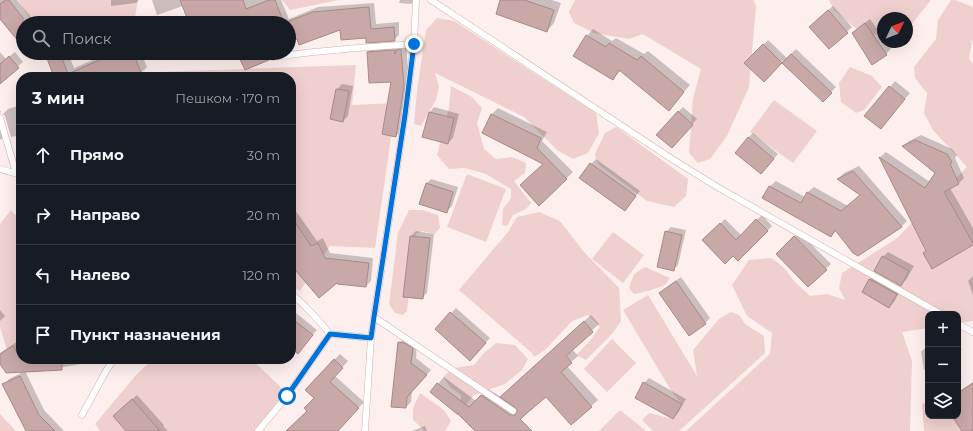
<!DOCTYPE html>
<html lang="ru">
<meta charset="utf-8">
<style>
:root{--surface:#171b24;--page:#242831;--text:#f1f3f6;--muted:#9ea1a6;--line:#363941}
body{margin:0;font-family:Montserrat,sans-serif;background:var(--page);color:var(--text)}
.controls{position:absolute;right:12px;bottom:12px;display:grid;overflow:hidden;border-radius:8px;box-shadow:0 4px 16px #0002}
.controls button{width:36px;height:36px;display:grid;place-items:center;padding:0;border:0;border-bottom:1px solid var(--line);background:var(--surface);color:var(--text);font:20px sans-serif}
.compass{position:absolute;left:877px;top:12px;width:36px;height:36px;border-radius:50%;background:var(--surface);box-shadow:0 4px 16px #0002;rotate:47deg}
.stop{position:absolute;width:12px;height:12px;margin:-9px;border:3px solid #0172d9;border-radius:50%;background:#fff}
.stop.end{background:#0172d9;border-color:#fff;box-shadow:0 1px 4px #0008}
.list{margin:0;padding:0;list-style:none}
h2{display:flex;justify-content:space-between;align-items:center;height:52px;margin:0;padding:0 16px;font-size:17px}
h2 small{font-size:13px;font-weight:400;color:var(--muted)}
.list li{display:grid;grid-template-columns:26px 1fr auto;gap:12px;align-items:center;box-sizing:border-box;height:60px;padding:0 16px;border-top:1px solid var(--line)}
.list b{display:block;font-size:15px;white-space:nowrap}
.list em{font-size:13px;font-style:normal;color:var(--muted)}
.icon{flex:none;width:22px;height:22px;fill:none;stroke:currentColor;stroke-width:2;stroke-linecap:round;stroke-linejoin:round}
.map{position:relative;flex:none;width:973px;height:431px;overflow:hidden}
.search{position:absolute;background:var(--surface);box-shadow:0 4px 16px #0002;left:16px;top:16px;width:280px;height:44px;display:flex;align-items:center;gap:10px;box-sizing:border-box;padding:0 14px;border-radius:22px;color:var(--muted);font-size:15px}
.panel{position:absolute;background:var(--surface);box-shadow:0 4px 16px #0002;left:16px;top:72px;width:280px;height:292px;border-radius:16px}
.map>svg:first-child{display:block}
</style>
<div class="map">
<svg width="973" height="431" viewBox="0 0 973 431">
<rect width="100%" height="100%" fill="#fdefee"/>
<path fill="#efd0ce" d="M18 0H138L134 23H54L53 21 47 23H33Z
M282 0H339L290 10Z
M575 0H753L756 6 749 87 727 136 710 159 698 163 689 153 693 99 701 69 643 34 629 39 594 33 574 23 569 12Z
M829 0H931L908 29H907V18H883V33L865 36 834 10Z
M951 0H955L973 7V40L972 41 969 59 973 63V321L958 323V314H928V328L902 332 912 361 910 431H686L770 354 772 333 747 316 732 285 749 260 772 258 784 268 795 282 810 296 827 294 845 300 839 288 842 273 896 239 967 167 933 130 924 113 927 93 915 78 914 67 936 39 938 20Z
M437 18 454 21 596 113 599 133 588 153 573 159 557 150 524 117 435 73 439 86 436 100 421 126 414 124 417 91 426 30Z
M65 53H89L68 61Z
M356 65 352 105 396 103 375 248 330 246 300 291 291 285V77H151L158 72Z
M850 67 872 76 882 87 864 110 856 113 841 102 839 83Z
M451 86 472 97 482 108 477 123 484 149 496 159 512 157 526 163 525 173 514 181 531 203 526 209 513 215 507 226 502 225 503 209 511 198V189L486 174 465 168 449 169 437 155 449 107Z
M774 100 817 131 793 163 750 132Z
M616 127 688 179 686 196 674 207 647 201 598 164 595 154 605 133Z
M467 174 506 189 486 242 447 227Z
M11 210 21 221V359L11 363 0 327V224Z
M409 210H422L438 215 440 228 434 234 422 231 416 234 407 311 403 315 395 313 389 304 398 233Z
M539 212 560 221 584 252 619 288 621 321 613 333 586 360 576 355 589 342 600 327 588 315 572 321 545 350 534 357 531 352 459 290 508 232 517 217Z
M613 232 644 255 623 283 592 259Z
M645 267 670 278 665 285 648 291 634 294 629 288 634 274Z
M648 295 697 376 693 350 719 319 731 312 739 315 745 324 764 336 765 353 679 431H654L651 429 642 420 649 413 673 419 682 404 672 392 623 310Z
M612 339 636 363 607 392 584 369Z
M496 343 515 345 528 359 522 370 505 384 474 395 464 407 460 408 461 395 450 387 443 377 454 368 474 365 484 353Z
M153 359H251L286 392 255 431H100L95 424 136 375Z
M420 393 444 410 451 421 445 431H425L413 420V408Z
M928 402V416H958L973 431H924L922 404Z
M620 410 646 431H599Z
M0 414 16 431H0Z"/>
<path fill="#0003" d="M0 0H17L36 23H23V42L0 17Z
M111 0H139L136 3 111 6Z
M152 0H281L289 19 318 7 374 3 376 24 399 22V35L394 40 367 37 340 28 298 38 289 41V23H189L183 6 157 15Z
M400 0H415L411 4 399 3Z
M501 0H552L561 3 554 23 547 31Z
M833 6 852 27 830 48 815 22Z
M870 19 883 37V42H886L891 49 886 54 858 28Z
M593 29 612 41 616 38 644 54 648 51 690 85 669 109 621 70 613 79 574 56 587 36Z
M768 40 787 58 796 49 836 87 823 101 782 61 763 80 746 63Z
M406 45 409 80 401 131 396 136 392 81 368 52 373 47Z
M0 52 6 59 15 52 23 62 0 82Z
M46 53H68L74 68 109 53H141L147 67 141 73 133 77H55Z
M895 81 910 93 881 128 866 116Z
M342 84 353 86 348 116 343 121 332 118 337 89Z
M21 105V135L11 137 5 116 3 114 8 109Z
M434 107 459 114 453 138 448 143 430 112Z
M683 107 697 119 676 142 678 112Z
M498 108 547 132 542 141 573 172 540 204 544 163 483 133 492 114Z
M0 111H1L0 114 6 135 0 140Z
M753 133 778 154 766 168 748 138Z
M921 135 952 149 957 155 955 158 964 178 959 183 950 188 973 228V244L927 250 880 157 886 152 930 182 937 173 904 146 909 141Z
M596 159 640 191 629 205 625 210 591 164Z
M859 166 907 221 901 227 837 230 831 236 764 198 770 186 776 181 805 197 808 192 814 187 848 206 862 194 839 178 844 173Z
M431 179 458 187 452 206 447 211 426 184Z
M291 204 317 241 323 238 330 253 373 258 371 281 366 286 291 261Z
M762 215 772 226 738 260 733 255 704 240 725 219 741 235Z
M671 227 686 230 678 265 673 270 666 232Z
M416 231 434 234 427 293 422 298 411 236Z
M799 232 831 264 808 286 777 254Z
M888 252 914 266 906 280 901 285 883 257Z
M875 274 901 289 894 302 889 307 863 291 870 279Z
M973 276V295L968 281Z
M681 277 710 318 705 323 661 293 666 288Z
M456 308 490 338 475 354 436 329Z
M291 309 317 330 298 352 291 347Z
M0 310 5 316 0 321Z
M591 315 599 324 572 349 578 356 567 366 598 400 571 424 546 395 527 412V413L510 431H476L459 414 431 392 444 377 476 401 488 389 501 397Z
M404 338 417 343 416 358 431 370 412 391 411 402 406 407 399 343Z
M18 341 21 346V359H30L0 362V353Z
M958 342 961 360 958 363Z
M928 346V370H924L921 352 926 347Z
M340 354 348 361 335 376 364 402 337 431H287L308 411 334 360Z
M38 359H96L93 362 52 369Z
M25 371 44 410 64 431H29L4 384 9 379Z
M649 378 686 399 678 413 673 418 644 383Z
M973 382V431H963L953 416H958V392Z
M137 395 164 425 163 426 168 431H128L119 411Z
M425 426 427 431H412Z"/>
<path fill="#c9a9a7" stroke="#a88988" d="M6 0H9L23 18V47L0 19V4Z
M180 0H243L246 9 269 0H275L284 23H189Z
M500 0H524L554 10 547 32 496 14Z
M369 7 371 29 394 27 395 41 366 43V38L341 40 340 30 299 45 297 39 289 43V21L313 12Z
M828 10 848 33 829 49 809 27Z
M865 23 887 55 872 65 852 33Z
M586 35 606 47 609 43 637 60 641 56 684 92 669 111 619 70 613 80 573 56Z
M763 44 782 63 764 82 744 63Z
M401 49 404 86 396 137 382 134 391 82 369 83 367 52 395 50V54L396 50Z
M45 53H60L68 74 115 53H133L143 77H54Z
M237 53H271L269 56V60L245 70Z
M791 54 832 93 823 102 782 63Z
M9 56 19 68 0 84V64Z
M889 86 905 99 881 129 864 116Z
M336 89 349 91 343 122 330 119Z
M678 111 693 125 672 148 656 135Z
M429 112 454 118 448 144 422 137Z
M491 114 541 138 537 148 567 179 539 206 520 185 543 164 482 133Z
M748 137 774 159 761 174 735 153Z
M915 140 947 154 952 162 950 164 959 184 944 192 973 243V245L932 269 923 253 926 251 879 157 925 188 935 173 902 146Z
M590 163 636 196 625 211 579 178Z
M853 171 902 227 858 256 853 253 835 230 831 237 762 198 769 186 801 203 807 192 841 211 860 195 837 179Z
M426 183 453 192 447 213 419 204Z
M291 216 311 246 318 243 325 258 369 263 366 287 337 284V283L319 298 291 265Z
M756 219 768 231 738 261 733 256 725 264 702 240 720 223 736 240Z
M665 231 682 235 674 271 657 267Z
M410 236 430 238 423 299 403 297Z
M794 236 827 270 808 287 776 254Z
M882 256 909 271 901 286 874 271Z
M869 279 897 294 889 308 862 292Z
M676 281 706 324 689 336 659 293Z
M450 312 486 343 470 361 435 329Z
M291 318 313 335 298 354 291 348Z
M584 321 593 332 566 356 572 363 561 372 592 407 571 425 546 397 520 419 532 431H475L458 414H459H457L430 392 437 383 469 407 481 395 510 415H515L517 412V409L500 397Z
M398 342 404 343 413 348 411 363 427 375 407 397 406 408 391 407Z
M13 346 21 359H62V370L6 373 0 364V354Z
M334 359 343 368 330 382 359 408 338 431H286L307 411 304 408 314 398 305 390Z
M20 376 39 415 55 431H26L2 384Z
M643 382 682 404 673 419 635 398Z
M973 383V431H962L952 416H958V393Z
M132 399 160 431H126L113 416Z"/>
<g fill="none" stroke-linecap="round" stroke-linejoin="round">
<defs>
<path id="lane" d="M431 0 672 159 719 188 941 314
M273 57C319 50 367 47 414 44
M0 118 16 173
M0 169 21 175
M291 294C306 305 318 320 330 334
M374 317 513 411
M958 324 973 332
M82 415 106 371 114 359
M258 431 287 396 330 334 371 338
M365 431 371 338 374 317 405 115 414 44 416 0"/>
</defs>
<use href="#lane" stroke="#d1b0af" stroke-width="7"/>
<use href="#lane" stroke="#fff" stroke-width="6"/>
</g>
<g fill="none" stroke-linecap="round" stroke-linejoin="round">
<path stroke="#0172d9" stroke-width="5" d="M287 396 330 334 371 338 374 317 405 115 414 44"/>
</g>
</svg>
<div class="controls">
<button>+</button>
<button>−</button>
<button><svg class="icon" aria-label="layers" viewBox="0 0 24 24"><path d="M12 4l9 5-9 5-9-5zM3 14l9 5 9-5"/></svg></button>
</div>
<svg class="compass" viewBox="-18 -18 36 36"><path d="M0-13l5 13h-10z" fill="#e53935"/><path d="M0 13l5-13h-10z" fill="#9ea1a6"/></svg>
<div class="stop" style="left:287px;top:396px"></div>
<div class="stop end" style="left:414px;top:44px"></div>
<div class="search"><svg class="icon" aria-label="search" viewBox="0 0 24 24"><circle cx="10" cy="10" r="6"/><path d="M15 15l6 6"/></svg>Поиск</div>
<section class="panel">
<h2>3 мин<small>Пешком · 170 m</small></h2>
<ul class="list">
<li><svg class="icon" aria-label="ahead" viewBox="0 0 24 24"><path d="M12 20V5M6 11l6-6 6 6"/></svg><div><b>Прямо</b></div><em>30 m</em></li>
<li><svg class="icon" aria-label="right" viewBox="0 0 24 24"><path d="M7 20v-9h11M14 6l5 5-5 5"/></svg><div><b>Направо</b></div><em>20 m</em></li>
<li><svg class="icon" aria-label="left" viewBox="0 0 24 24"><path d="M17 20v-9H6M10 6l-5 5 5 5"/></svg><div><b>Налево</b></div><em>120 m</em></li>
<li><svg class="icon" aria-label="arrive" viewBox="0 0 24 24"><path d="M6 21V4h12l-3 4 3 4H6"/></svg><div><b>Пункт назначения</b></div></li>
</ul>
</section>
</div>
